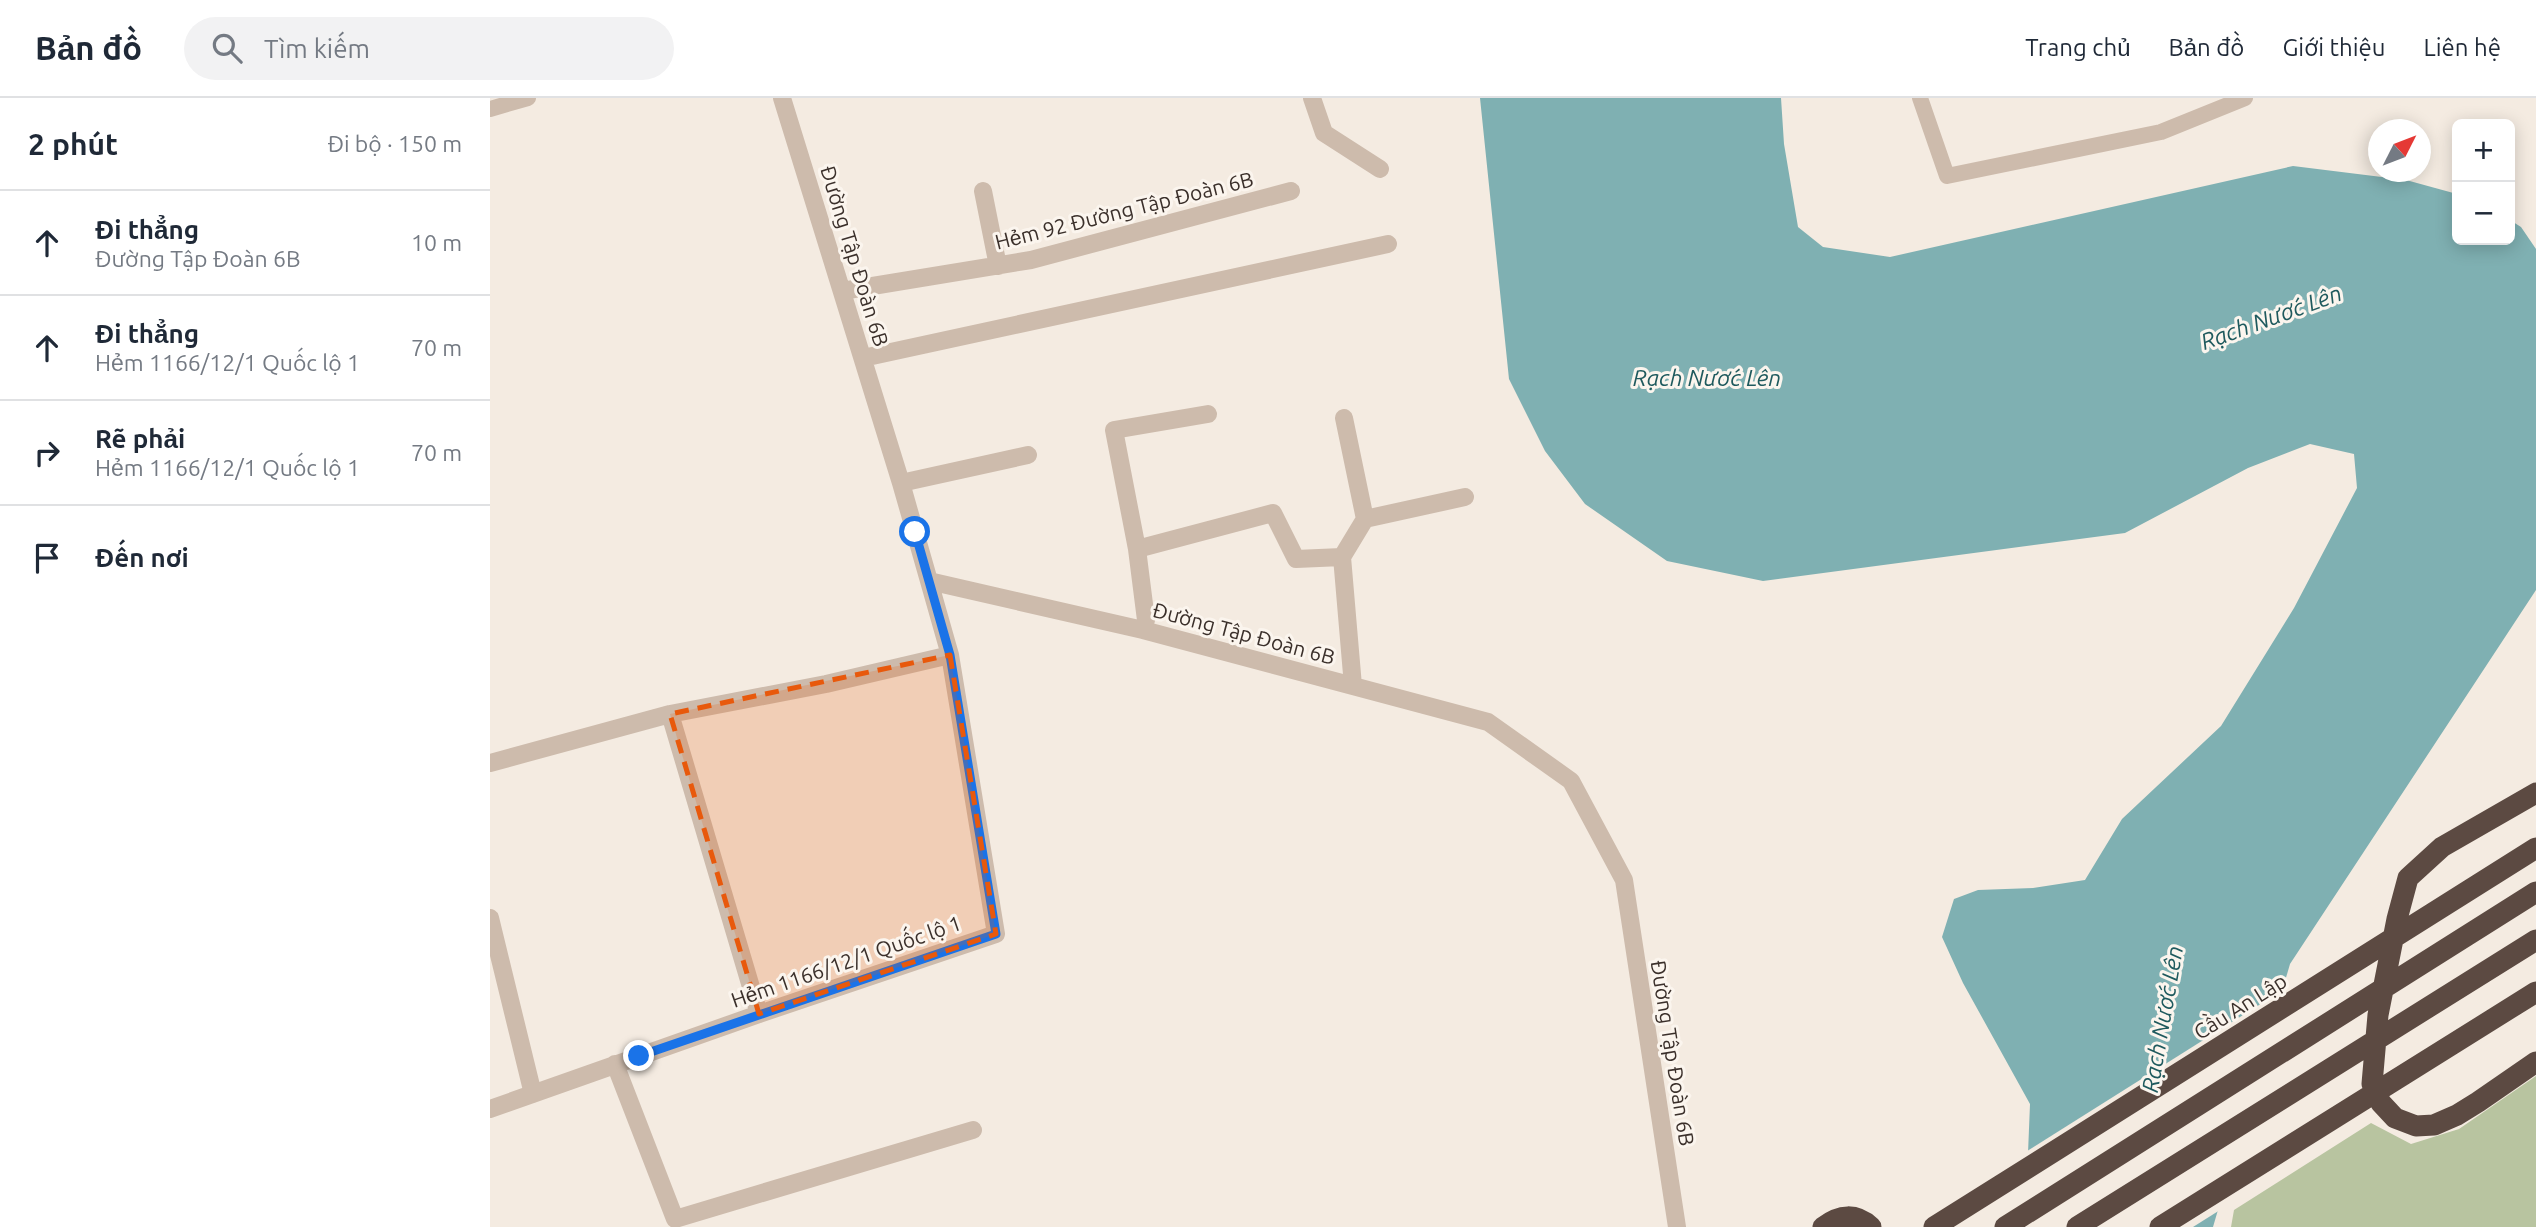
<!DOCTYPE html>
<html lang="vi">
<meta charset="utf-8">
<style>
:root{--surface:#fff;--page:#f2f2f3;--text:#1f2937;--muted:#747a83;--line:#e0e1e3}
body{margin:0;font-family:Ubuntu,sans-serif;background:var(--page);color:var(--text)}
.controls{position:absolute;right:21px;top:21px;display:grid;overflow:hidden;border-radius:10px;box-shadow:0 4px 18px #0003}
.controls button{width:63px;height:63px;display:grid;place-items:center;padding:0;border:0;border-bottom:2px solid var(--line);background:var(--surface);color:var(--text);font:35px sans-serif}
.compass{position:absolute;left:1878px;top:21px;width:63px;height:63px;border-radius:50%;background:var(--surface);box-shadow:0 4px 18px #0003;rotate:48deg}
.stop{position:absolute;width:21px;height:21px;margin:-16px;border:5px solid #1a73e8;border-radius:50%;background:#fff}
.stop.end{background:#1a73e8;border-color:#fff;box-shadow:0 2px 7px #0008}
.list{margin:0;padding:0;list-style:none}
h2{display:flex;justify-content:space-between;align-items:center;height:91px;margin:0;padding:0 28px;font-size:30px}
h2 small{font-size:23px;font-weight:400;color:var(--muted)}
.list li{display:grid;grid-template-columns:46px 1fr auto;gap:21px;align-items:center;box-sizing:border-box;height:105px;padding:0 28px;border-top:2px solid var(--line)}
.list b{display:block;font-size:26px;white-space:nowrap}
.list p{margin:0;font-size:23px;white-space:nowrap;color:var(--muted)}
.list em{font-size:23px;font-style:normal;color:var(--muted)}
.icon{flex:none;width:38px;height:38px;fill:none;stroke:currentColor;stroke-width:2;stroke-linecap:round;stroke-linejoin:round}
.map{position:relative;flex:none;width:2046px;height:1129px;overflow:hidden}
header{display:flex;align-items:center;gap:42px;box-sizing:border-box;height:98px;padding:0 35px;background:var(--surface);border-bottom:2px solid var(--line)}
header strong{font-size:33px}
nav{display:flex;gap:38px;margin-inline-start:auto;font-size:24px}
.search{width:490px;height:63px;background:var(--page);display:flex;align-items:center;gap:18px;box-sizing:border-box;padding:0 24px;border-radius:38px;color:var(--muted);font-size:26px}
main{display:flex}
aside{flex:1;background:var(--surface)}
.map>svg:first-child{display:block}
</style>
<header>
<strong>Bản đồ</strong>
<div class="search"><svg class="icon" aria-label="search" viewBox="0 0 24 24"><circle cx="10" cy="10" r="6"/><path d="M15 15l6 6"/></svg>Tìm kiếm</div>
<nav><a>Trang chủ</a><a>Bản đồ</a><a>Giới thiệu</a><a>Liên hệ</a></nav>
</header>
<main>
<aside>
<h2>2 phút<small>Đi bộ · 150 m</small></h2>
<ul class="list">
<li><svg class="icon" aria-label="ahead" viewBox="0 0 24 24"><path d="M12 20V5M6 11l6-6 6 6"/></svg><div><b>Đi thẳng</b><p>Đường Tập Đoàn 6B</p></div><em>10 m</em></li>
<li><svg class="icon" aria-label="ahead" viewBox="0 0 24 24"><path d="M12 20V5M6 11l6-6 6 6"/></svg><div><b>Đi thẳng</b><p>Hẻm 1166/12/1 Quốc lộ 1</p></div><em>70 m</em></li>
<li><svg class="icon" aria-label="right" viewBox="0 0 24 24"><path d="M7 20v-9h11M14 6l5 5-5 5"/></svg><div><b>Rẽ phải</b><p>Hẻm 1166/12/1 Quốc lộ 1</p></div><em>70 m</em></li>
<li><svg class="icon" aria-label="arrive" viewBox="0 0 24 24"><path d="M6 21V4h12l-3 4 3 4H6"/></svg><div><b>Đến nơi</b></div></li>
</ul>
</aside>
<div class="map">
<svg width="2046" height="1129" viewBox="0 0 2046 1129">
<rect width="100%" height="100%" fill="#f4ebe1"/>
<path fill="#b8c4a0" d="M2046 978V1129H1741L1744 1112 1881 1025 1921 1046 1969 1031Z"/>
<path fill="#7fb0b2" d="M990 0H1291L1294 46 1308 129 1333 149 1400 159 1803 68 1916 82 1967 96V142H2020V122L2031 129 2046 151V492L1800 866 1723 1129H1535L1540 1006 1473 885 1452 839 1464 801 1488 792 1543 790 1595 782 1632 721 1731 628 1804 510 1867 390 1864 356 1820 346 1758 370 1635 435 1273 483 1177 463 1095 406 1055 353 1019 281Z"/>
<path fill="#f4ebe1" d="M1796 890 1730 1112 1703 1129H1531L1534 1055Z"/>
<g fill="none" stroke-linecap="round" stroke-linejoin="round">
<path stroke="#cdbbac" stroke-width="16" d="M1430 0 1457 78 1671 34 1755 0
M0 11 38 0"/>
<path stroke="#cdbbac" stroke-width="18" d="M292 0 411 385 439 483 653 532 998 624 1081 683 1134 782 1187 1129
M822 0 834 35 890 71
M493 93 508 168
M352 193 541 162 801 93
M373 260 898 146
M854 320 875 421 852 459 863 588
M411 385 538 357
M875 421 975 399
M647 451 783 415 806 461 852 459
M653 532 656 522 647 451 624 332 718 316
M180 616 269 916
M0 665 180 616 336 586 460 557
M0 820 43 996
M125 966 185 1121 483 1032
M0 1011 269 916 506 836 460 557 439 483"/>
<path stroke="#5c4a42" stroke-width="21" d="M2046 695 1952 749 1918 780 1907 821 1888 917 1882 986 1891 1005 1905 1020 1926 1028 1944 1027 1967 1017 1988 1004 2046 964
M1333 1129C1350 1116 1366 1115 1381 1129
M1444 1129 2046 750
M1515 1129 2046 794
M1587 1129 2046 842
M1670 1129 2046 894"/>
</g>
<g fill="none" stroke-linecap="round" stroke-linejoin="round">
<path stroke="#1a73e8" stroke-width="9" d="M149 958 506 836 460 557 425 434"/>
</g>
<path fill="#e8590c" fill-opacity="0.2" stroke="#e8590c" stroke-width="5" stroke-dasharray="14 9" stroke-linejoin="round" d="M460 557 506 836 269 916 180 616Z"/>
<g text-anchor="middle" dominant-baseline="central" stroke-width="6" stroke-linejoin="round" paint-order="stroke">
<g font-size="21" fill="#3b302b" stroke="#fbf5ee">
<text transform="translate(634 112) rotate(-14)">Hẻm 92 Đường Tập Đoàn 6B</text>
<text transform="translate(365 158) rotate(73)">Đường Tập Đoàn 6B</text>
<text transform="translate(754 535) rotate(15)">Đường Tập Đoàn 6B</text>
<text transform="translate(356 863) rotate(-19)">Hẻm 1166/12/1 Quốc lộ 1</text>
<text transform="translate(1750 908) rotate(-32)">Cầu An Lập</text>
<text transform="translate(1183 955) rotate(81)">Đường Tập Đoàn 6B</text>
</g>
<g font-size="23" font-style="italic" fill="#1f5a5e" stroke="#fbf5ee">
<text transform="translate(1781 219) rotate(-20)">Rạch Nước Lên</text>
<text x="1217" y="279">Rạch Nước Lên</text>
<text transform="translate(1672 921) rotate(-80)">Rạch Nước Lên</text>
</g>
</g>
</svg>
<div class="controls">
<button>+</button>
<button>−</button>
</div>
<svg class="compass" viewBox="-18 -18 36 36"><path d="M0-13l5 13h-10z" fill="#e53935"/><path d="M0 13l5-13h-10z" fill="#747a83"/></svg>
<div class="stop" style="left:425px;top:434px"></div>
<div class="stop end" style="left:149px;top:958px"></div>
</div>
</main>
